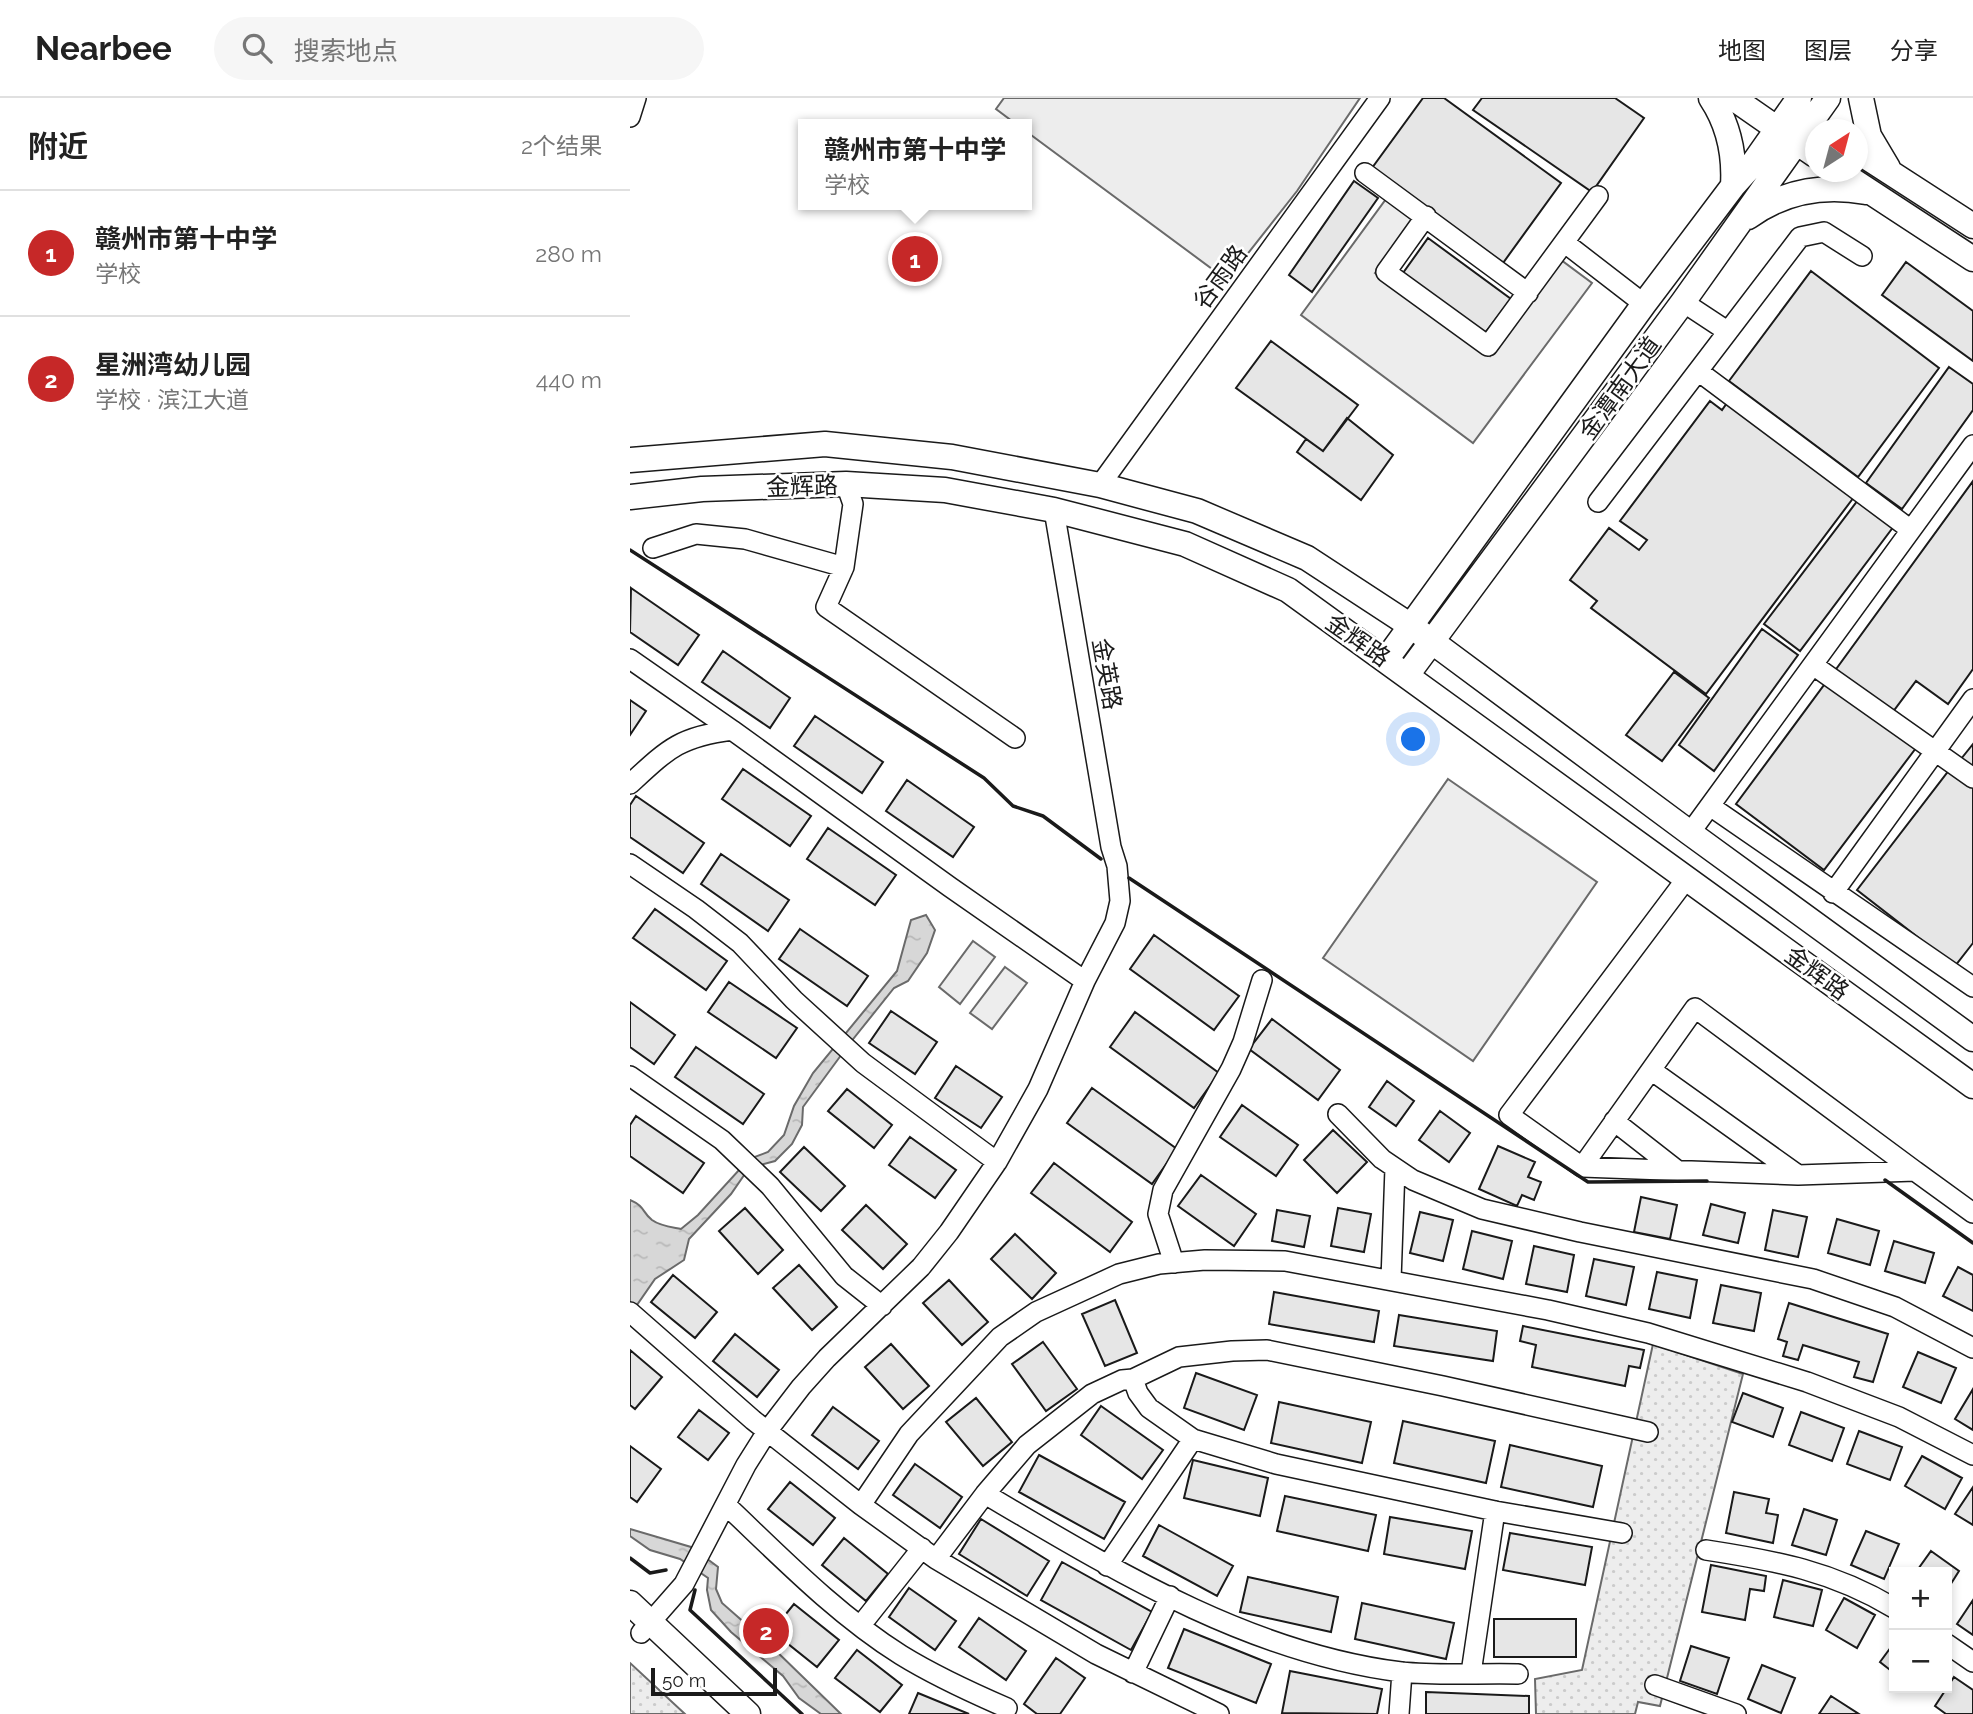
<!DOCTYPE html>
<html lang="zh">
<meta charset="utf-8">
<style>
:root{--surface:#fff;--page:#f6f6f6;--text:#222;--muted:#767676;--line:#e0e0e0;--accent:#c62828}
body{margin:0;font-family:Raleway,"Noto Sans SC",sans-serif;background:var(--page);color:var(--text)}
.controls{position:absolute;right:21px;bottom:21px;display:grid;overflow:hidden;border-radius:0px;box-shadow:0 4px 10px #0003}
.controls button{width:63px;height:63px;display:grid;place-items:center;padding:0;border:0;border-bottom:2px solid var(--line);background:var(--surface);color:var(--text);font:35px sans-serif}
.compass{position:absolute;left:1175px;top:21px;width:63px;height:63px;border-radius:50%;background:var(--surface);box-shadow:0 4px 10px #0003;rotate:36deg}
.scale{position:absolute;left:21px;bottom:18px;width:126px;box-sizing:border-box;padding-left:7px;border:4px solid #1a1a1a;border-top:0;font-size:19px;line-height:24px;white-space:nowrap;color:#1a1a1a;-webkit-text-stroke:5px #fff;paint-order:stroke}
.you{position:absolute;left:784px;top:642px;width:24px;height:24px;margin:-18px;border:5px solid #fff;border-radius:50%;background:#1a73e8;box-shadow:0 0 0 10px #1a73e833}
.badge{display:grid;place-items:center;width:46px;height:46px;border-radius:50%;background:var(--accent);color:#fff;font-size:23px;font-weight:700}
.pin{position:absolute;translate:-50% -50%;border:4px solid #fff;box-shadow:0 2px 7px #0006}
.popup{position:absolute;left:168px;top:21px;width:234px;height:91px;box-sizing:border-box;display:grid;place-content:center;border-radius:0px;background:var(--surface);filter:drop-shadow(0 2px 5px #0005);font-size:23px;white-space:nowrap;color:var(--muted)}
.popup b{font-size:26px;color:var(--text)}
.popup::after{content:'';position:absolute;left:50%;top:100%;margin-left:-14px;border:14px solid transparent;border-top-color:var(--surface)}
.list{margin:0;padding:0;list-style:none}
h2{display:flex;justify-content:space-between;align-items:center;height:91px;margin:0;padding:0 28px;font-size:30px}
h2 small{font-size:23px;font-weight:400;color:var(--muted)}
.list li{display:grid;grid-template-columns:46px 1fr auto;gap:21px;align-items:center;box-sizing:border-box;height:126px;padding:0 28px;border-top:2px solid var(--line)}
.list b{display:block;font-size:26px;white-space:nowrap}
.list p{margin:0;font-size:23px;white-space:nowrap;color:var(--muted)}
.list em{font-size:23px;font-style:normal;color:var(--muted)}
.icon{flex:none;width:38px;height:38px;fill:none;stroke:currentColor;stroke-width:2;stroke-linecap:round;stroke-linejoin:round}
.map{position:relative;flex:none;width:1343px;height:1616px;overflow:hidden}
header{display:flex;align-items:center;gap:42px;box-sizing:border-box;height:98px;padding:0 35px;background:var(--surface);border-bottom:2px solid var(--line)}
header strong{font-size:33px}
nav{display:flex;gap:38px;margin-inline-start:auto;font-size:24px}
.search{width:490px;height:63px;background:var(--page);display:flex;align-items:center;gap:18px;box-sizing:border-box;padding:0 24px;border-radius:38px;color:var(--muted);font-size:26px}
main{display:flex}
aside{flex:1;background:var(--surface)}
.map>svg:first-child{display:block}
</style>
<header>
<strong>Nearbee</strong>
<div class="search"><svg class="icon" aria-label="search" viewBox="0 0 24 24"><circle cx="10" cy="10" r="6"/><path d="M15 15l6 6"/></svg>搜索地点</div>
<nav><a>地图</a><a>图层</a><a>分享</a></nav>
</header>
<main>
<aside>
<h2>附近<small>2个结果</small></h2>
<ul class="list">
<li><span class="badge">1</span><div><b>赣州市第十中学</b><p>学校</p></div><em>280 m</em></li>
<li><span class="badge">2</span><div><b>星洲湾幼儿园</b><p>学校 · 滨江大道</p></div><em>440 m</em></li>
</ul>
</aside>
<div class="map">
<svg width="1343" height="1616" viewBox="0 0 1343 1616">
<defs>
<pattern id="park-dots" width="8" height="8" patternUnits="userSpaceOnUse" patternTransform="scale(1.75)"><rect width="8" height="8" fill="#ededed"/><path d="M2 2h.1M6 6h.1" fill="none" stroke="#cbcbcb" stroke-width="1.8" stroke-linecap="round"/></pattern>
<pattern id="water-ripples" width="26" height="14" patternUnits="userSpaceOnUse" patternTransform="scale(1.75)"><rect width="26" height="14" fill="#d7d7d7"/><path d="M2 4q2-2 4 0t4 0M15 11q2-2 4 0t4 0" fill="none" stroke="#b8b8b8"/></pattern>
</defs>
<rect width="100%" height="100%" fill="#fff"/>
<path fill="#ededed" stroke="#6a6a6a" stroke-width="2" d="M374 0H730L667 93 597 182 397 34V26H386L366 11Z
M759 97 788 118 745 175 860 258 931 162 962 185 843 345 671 217Z
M818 681 967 784 843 963 693 860Z
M343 843 365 859 330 906 309 889Z
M375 869 397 885 362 931 340 915Z"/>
<path fill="url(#park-dots)" stroke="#6a6a6a" stroke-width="2" d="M1023 1246 1113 1276 1030 1608 1008 1604 1005 1616H906L905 1581 952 1572Z
M0 1565 55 1616H0Z"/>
<path fill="url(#water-ripples)" stroke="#6a6a6a" stroke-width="2" d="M296 817 305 832 297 855 278 883 264 890 220 945 173 1009 172 1027 162 1046 145 1063 119 1070 101 1096 59 1141 54 1162 25 1181 7 1207 9 1216 0 1227V1102C16 1109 11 1113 22 1122 30 1128 41 1129 51 1131L68 1117 119 1061 138 1054 154 1037 164 1008 183 975 267 873 281 822Z
M0 1431 61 1449 88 1469 86 1491 92 1505 141 1548 211 1616H191L169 1600 153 1578 101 1534 81 1512 77 1492 78 1480 50 1461 20 1452 0 1438Z"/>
<path fill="#e6e6e6" stroke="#1a1a1a" stroke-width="2" d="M793 0H814L931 85 873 165 742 70Z
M852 0H985L1014 20 962 94 843 12Z
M724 83 748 100 682 194 659 177Z
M798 140 881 201 855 235 773 175Z
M1276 164 1343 213V263L1252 197Z
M1181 173 1309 270 1228 379 1099 283Z
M641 243 728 307 693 353 606 290Z
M1319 269 1343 286V312L1272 411 1236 385Z
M1080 303 1092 312 1097 305 1224 399 1076 596 961 510 967 503 940 482 979 430 1009 452 1017 442 990 423Z
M717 320 763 357 731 402 667 354 676 341 693 353Z
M1343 383V571L1318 606 1286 583 1262 615 1204 574Z
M1228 402 1264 428 1170 553 1134 526Z
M1 490 69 537 48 567 0 534Z
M1132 531 1168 557 1084 673 1049 647Z
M93 553 160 600 140 630 72 584Z
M1044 574 1079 600 1032 663 996 637Z
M1197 583 1286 650 1194 772 1106 706Z
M0 602 16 613 0 637Z
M185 618 253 664 232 695 164 648Z
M1343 646V670L1331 661Z
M113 671 181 718 160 748 92 701Z
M1320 671 1343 688V845L1325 868 1227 792Z
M277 682 344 729 323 759 256 713Z
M6 698 74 745 53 775 0 739V707Z
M198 730 266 777 245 807 177 761Z
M91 756 159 802 138 833 71 786Z
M25 811 97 863 76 892 3 840Z
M170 831 238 878 217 908 149 861Z
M524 837 609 898 584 932 500 871Z
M99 884 167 930 146 960 78 914Z
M0 904 45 937 24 966 0 949Z
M261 913 307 944 285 976 239 945Z
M505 914 589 975 564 1010 480 949Z
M642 921 710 972 688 1002 619 951Z
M66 949 134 996 113 1026 45 979Z
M326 968 372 999 351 1030 305 1000Z
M757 983 784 1003 766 1028 739 1009Z
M462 990 547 1051 522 1086 437 1025Z
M217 991 262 1027 244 1050 198 1013Z
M612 1007 668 1047 646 1078 590 1039Z
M810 1013 840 1035 819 1064 789 1042Z
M6 1018 74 1065 53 1095 0 1058V1027Z
M703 1032 737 1064 707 1095 674 1062Z
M280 1039 326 1072 305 1100 259 1067Z
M868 1048 905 1064 898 1079 911 1084 904 1102 892 1097 887 1108 849 1091Z
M174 1049 215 1088 191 1113 150 1074Z
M424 1065 502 1124 480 1154 401 1095Z
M571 1077 626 1116 604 1148 548 1108Z
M1011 1099 1047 1107 1040 1141 1004 1134Z
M1081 1106 1115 1115 1108 1145 1073 1137Z
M236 1107 277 1146 253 1171 212 1132Z
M115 1110 153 1152 128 1176 89 1133Z
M708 1110 741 1116 734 1154 701 1148Z
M647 1112 680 1118 674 1149 642 1143Z
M1143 1112 1177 1119 1168 1159 1135 1152Z
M790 1114 823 1122 813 1163 780 1155Z
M1207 1121 1249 1133 1240 1167 1198 1155Z
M842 1133 882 1143 873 1181 833 1171Z
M385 1136 426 1175 402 1201 361 1161Z
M1264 1143 1304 1155 1295 1185 1255 1173Z
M904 1148 944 1157 937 1194 896 1186Z
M964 1161 1004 1169 996 1207 956 1198Z
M169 1167 207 1209 182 1232 143 1190Z
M1328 1169 1343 1177V1213L1313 1198Z
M1027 1174 1067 1182 1060 1220 1019 1211Z
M43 1177 87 1214 65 1240 21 1204Z
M319 1182 358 1224 332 1247 293 1205Z
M1091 1187 1131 1195 1124 1233 1083 1225Z
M644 1194 749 1213 744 1244 639 1226Z
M485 1202 507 1255 475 1268 452 1216Z
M1159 1205 1258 1236 1243 1284 1224 1279 1229 1264 1173 1247 1168 1262 1153 1258 1157 1244 1148 1241Z
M769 1217 867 1233 863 1263 764 1248Z
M893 1228 1014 1252 1010 1270 999 1268 995 1288 902 1269 906 1247 890 1243Z
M105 1236 149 1272 127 1299 83 1263Z
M413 1244 447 1291 416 1313 382 1266Z
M261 1246 299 1288 273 1311 235 1269Z
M0 1252 32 1279 5 1311 0 1307Z
M1288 1254 1326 1270 1311 1305 1273 1289Z
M566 1275 627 1297 614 1332 554 1310Z
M1343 1291V1332L1325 1321Z
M1113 1295 1153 1310 1143 1339 1102 1324Z
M346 1300 382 1344 353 1368 316 1324Z
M649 1304 741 1324 732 1365 641 1345Z
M471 1308 533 1352 512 1381 451 1337Z
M203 1309 249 1343 228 1371 182 1337Z
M69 1312 99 1335 78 1362 48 1339Z
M1171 1314 1214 1330 1202 1363 1159 1347Z
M773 1323 865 1343 856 1385 764 1365Z
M1229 1333 1272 1349 1260 1382 1217 1366Z
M880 1347 972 1368 963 1409 871 1389Z
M0 1348 31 1371 7 1404 0 1399Z
M409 1357 495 1404 474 1441 389 1394Z
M1292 1358 1332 1380 1315 1411 1275 1388Z
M563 1362 638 1380 630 1418 554 1400Z
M285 1366 332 1399 310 1430 263 1397Z
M160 1384 205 1420 183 1447 138 1411Z
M1343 1389V1427L1325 1416Z
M1104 1394 1139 1401 1136 1415 1148 1417 1143 1445 1096 1435Z
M655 1398 746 1417 738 1453 647 1433Z
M1174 1411 1207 1422 1196 1457 1162 1447Z
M760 1419 842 1433 835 1471 754 1456Z
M351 1421 419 1463 397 1498 329 1456Z
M529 1427 603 1468 587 1498 513 1458Z
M1236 1433 1269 1446 1254 1481 1221 1467Z
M880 1435 962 1449 955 1487 873 1472Z
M214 1440 258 1476 236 1503 192 1467Z
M1301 1453 1329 1473 1317 1492V1474H1286Z
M432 1464 522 1514 501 1552 411 1502Z
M1081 1467 1136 1478 1134 1493 1120 1491 1115 1522 1072 1514Z
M618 1479 708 1499 701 1534 610 1514Z
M1153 1482 1192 1492 1183 1528 1144 1519Z
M279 1490 326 1523 305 1552 259 1519Z
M1214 1500 1245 1517 1227 1550 1196 1532Z
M1343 1502V1537L1327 1526Z
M732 1505 824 1525 816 1561 725 1541Z
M164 1506 209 1542 187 1569 142 1533Z
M349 1520 396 1553 376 1582 329 1549Z
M864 1521H946V1559H864Z
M554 1531 641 1566 626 1605 538 1570Z
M1264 1545V1575L1250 1564Z
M1061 1548 1099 1560 1087 1596 1050 1583Z
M227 1552 272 1587 250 1614 205 1580Z
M426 1560 455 1580 430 1616H407L394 1606Z
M1132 1567 1165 1580 1151 1615 1118 1601Z
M660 1573 752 1591 747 1616 652 1615Z
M1324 1579 1343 1592V1616H1316L1305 1608Z
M796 1594 899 1598V1616H796Z
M288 1595 339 1616H279Z
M1201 1598 1229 1616H1189Z"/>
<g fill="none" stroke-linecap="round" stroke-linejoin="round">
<defs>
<path id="minor" d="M0 19 6 0
M735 75 898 195
M796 118 756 174 858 248 968 98
M935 145 1014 206
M1053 204 1097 233
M1068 273 1281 432
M470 387 750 0
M968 404 1170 139 1194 134 1232 158
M23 450 66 436 115 441 214 469 223 406 216 386
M214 469 196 509 385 640
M0 561 102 632
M1183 567 1343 680
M0 686C38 651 49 639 102 632L320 789 455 883
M1080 708 1343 889
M1060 735 1343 347
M0 766 66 811 110 845 164 902 233 965 367 1064
M1057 780 879 1017 952 1069 1168 1077 1285 1073 1343 1115
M1203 795 1343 601
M1021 972 1168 1077
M0 978 92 1042 140 1088 214 1178 252 1208
M708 1016 752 1061 783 1082 852 1111 950 1134 1183 1181 1265 1209 1343 1250
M984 1023 1048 1073
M952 1069 1065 910 1285 1073
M544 1165 528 1116 533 1092 601 971 613 944 632 882
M761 1182 765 1070
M0 1214 123 1322 231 1407 306 1461 466 1556 589 1616
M503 1281 508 1295 519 1310 563 1341 646 1366 865 1413 992 1435
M355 1396C484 1472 619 1555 771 1574 809 1578 850 1575 888 1576
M96 1407C152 1460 206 1516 271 1557 305 1578 340 1594 377 1610
M231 1407 279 1336 370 1239 406 1214 489 1176 529 1166 575 1162 655 1163 918 1212 1018 1235 1177 1284 1269 1319 1343 1357
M1076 1452C1147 1463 1202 1473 1264 1510
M306 1461 355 1396 397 1347 462 1296 492 1282 503 1281 549 1259 602 1253 637 1252 813 1288 1018 1334
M477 1468 563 1341
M231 1527 292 1450
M11 1535 54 1486 116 1367 138 1332 171 1289 197 1260 291 1169 319 1134 367 1064 408 991 455 883 485 825 490 803 487 768 481 749 424 412
M1317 1546 1343 1564
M503 1575 540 1498
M841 1575 865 1413
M1025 1587 1106 1616
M769 1616 772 1574"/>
<path id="major" d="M1081 0C1099 27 1105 56 1103 88
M1103 0 1185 57
M1231 0 1239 38 1258 70
M1227 53 1343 128
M1210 74 1343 161
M1118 119C1154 93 1193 86 1236 94
M0 362 195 346 322 359 470 387 567 413 677 460 781 528 1060 735 1343 941
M0 399 72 391 216 386 315 392 424 412 555 446 658 492 1343 988
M756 562 1014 206 1103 88 1122 67 1169 0
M777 577 1053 204 1198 0
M0 1505 118 1616"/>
</defs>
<use href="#minor" stroke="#1a1a1a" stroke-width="22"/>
<use href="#major" stroke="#1a1a1a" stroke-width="27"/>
<use href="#minor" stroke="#fff" stroke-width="19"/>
<use href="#major" stroke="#fff" stroke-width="24"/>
<path stroke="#1a1a1a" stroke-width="3.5" d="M0 452 354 680 383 708 413 718 471 761
M499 780 958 1084 1077 1083
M1255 1082 1343 1145
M0 1460 20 1475 36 1472
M65 1492 60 1512 172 1616"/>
</g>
<g text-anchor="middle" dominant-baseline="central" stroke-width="5" stroke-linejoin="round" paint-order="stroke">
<g font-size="24" fill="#1a1a1a" stroke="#fff">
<text transform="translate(590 179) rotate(-54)">谷雨路</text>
<text transform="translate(990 290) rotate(-54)">金潭南大道</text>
<text transform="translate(172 388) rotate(-2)">金辉路</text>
<text transform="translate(728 542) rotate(35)">金辉路</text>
<text transform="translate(477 576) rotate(80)">金英路</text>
<text transform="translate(1187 875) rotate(36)">金辉路</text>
</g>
</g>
</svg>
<div class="controls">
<button>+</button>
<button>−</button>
</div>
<svg class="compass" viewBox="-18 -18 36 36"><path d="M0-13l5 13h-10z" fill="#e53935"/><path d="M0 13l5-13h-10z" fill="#767676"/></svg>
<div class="scale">50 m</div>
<div class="you"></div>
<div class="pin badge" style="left:285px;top:161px">1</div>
<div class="popup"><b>赣州市第十中学</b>学校</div>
<div class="pin badge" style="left:136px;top:1533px">2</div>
</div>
</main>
